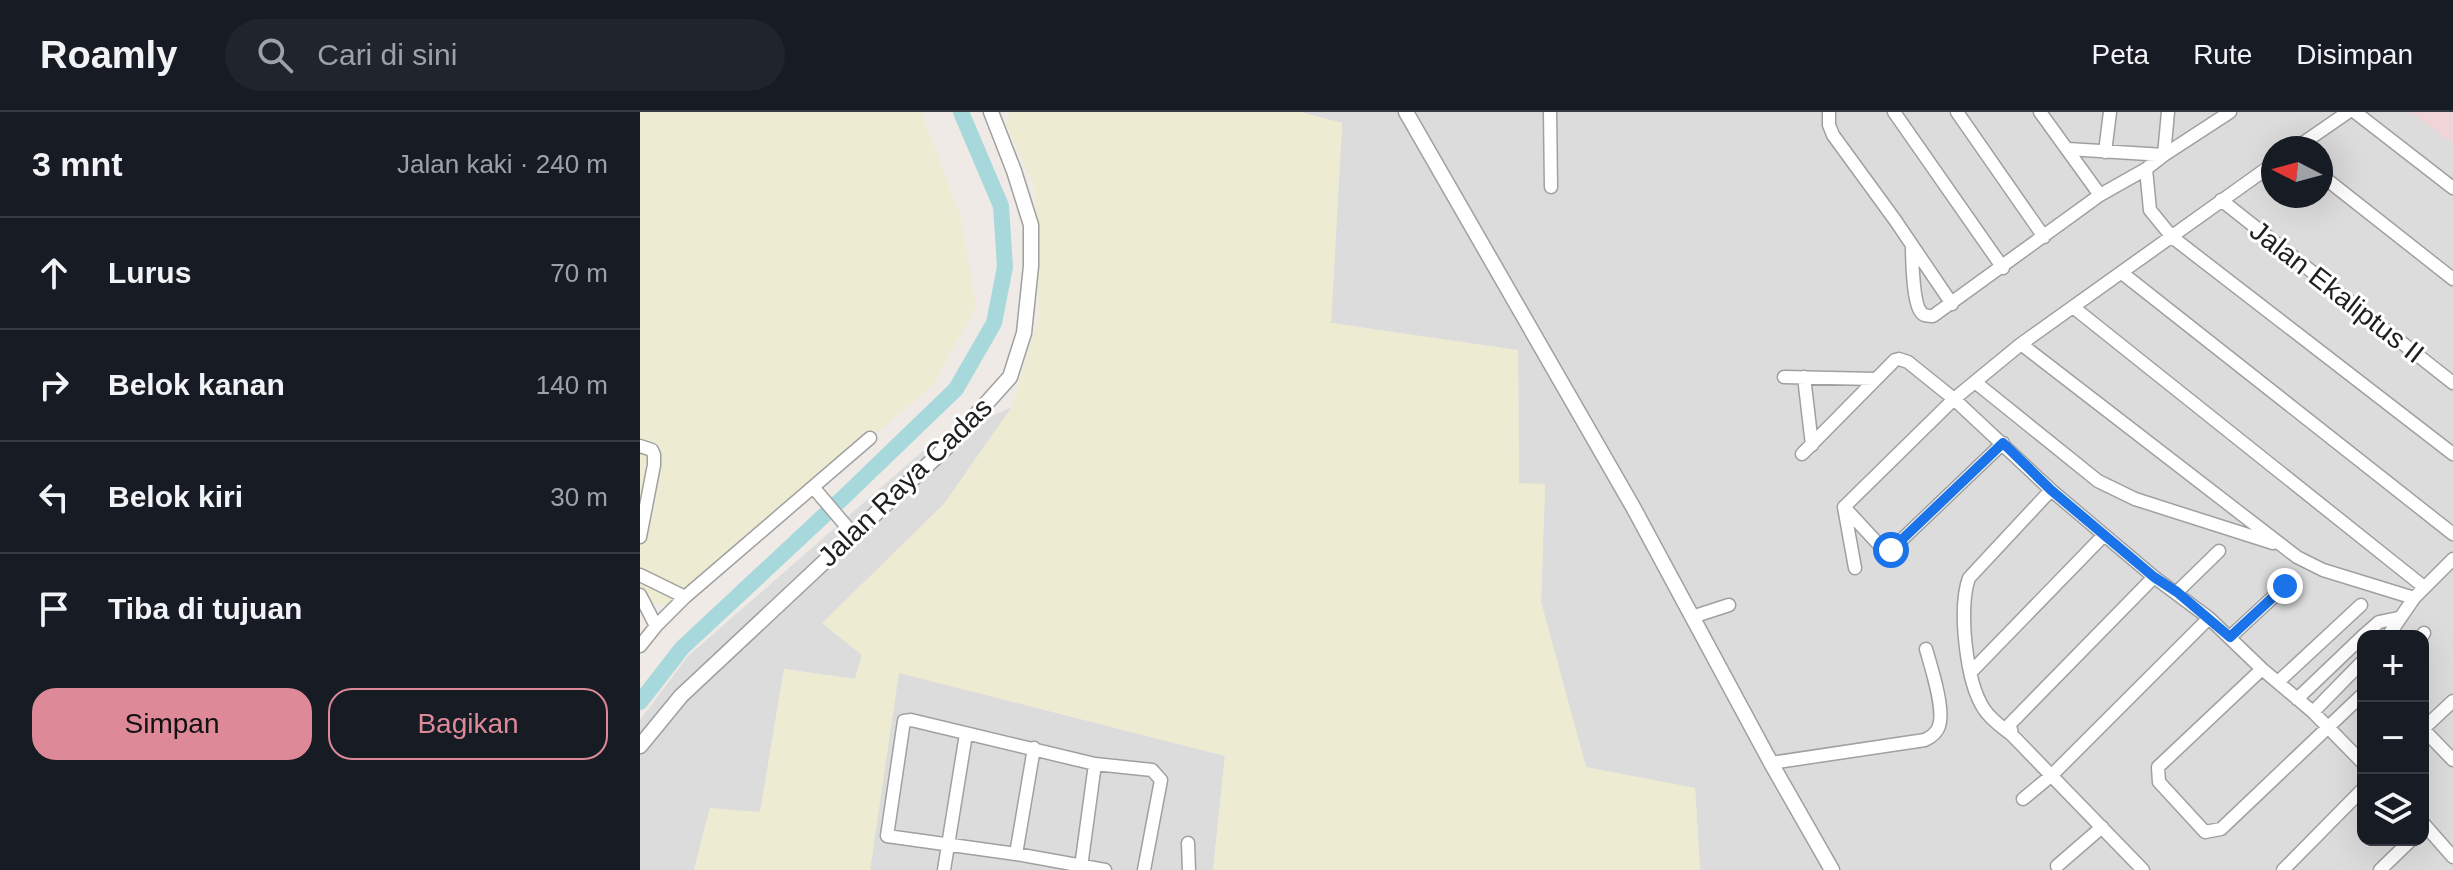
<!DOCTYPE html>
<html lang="id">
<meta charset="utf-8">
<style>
:root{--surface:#171b24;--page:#20242c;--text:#f1f3f6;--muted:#9ea1a6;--line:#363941;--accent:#de8998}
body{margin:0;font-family:Helvetica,sans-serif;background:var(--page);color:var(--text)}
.controls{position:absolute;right:24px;bottom:24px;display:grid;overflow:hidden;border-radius:16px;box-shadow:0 8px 32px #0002}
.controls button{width:72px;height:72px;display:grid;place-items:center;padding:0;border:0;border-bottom:2px solid var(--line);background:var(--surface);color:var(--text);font:40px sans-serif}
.compass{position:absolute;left:1621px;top:24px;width:72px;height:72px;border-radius:50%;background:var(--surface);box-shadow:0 8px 32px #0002;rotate:276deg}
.stop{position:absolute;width:24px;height:24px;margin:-18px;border:6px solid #1a73e8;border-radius:50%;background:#fff}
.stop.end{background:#1a73e8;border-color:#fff;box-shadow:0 2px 8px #0008}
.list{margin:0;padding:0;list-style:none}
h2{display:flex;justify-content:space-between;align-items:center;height:104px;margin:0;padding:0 32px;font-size:34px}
h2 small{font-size:26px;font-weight:400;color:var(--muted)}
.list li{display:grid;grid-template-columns:52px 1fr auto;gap:24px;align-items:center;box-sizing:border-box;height:112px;padding:0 32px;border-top:2px solid var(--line)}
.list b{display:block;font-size:30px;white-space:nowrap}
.list em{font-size:26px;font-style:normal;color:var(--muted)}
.actions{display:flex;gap:16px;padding:24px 32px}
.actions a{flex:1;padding:18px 0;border:2px solid var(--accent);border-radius:24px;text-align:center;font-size:28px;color:var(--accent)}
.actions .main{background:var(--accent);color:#111}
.icon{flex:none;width:44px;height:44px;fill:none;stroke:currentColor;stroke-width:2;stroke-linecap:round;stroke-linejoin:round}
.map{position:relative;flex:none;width:1813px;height:758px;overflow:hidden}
header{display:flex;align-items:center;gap:48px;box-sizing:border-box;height:112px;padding:0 40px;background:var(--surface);border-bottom:2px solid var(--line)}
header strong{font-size:38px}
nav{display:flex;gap:44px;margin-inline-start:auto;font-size:28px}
.search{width:560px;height:72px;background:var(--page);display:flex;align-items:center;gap:20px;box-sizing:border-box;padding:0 28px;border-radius:44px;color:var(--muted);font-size:30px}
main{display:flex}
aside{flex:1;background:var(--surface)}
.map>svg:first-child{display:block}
</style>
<header>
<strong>Roamly</strong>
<div class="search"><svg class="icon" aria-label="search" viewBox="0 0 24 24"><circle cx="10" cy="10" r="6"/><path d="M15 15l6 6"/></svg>Cari di sini</div>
<nav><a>Peta</a><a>Rute</a><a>Disimpan</a></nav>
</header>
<main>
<aside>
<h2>3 mnt<small>Jalan kaki · 240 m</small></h2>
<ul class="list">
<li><svg class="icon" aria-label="ahead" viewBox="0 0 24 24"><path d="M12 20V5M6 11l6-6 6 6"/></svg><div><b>Lurus</b></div><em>70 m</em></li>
<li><svg class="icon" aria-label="right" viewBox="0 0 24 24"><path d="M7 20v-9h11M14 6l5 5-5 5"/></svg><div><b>Belok kanan</b></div><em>140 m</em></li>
<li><svg class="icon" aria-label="left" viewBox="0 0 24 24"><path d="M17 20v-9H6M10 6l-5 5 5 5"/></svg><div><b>Belok kiri</b></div><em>30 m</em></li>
<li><svg class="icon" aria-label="arrive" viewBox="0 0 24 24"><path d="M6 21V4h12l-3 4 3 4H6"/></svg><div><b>Tiba di tujuan</b></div></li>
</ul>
<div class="actions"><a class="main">Simpan</a><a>Bagikan</a></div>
</aside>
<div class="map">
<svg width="1813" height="758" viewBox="0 0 1813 758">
<rect width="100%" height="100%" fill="#efeae5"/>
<path fill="#dddcdc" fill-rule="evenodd" d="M660 0H1813V758H1060L1055 676 946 656 901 490 905 372H879L878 239 691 211 702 11ZM1633 36H1681V84H1633ZM1723 524H1783V728H1723Z
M372 295 304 392 183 511 222 543 215 567 144 557 120 701 70 696 54 758H0V608L48 544 292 331Z
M258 560 585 644 573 758H230Z"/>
<path fill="#efd5d8" d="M1771 0H1813V32Z"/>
<path fill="#edebd1" d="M0 0H281L320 103 336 194 294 272 33 496 0 488Z
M370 0H660L702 11 691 211 878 238 879 371 905 372 901 490 946 655 1055 676 1060 758H573L585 644 259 561 230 758H54L70 696 120 700 144 557 215 567 222 543 182 511 304 392 372 295 399 202 395 77 366 11Z"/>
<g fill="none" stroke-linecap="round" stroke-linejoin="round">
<path stroke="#a7d8db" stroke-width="16" d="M0 590 42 536 206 383 316 277 354 211 365 155 361 94 321 0"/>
<defs>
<path id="minor" d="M910 0 911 75
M1189 0V13L1193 23 1255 108 1312 192
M1254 0 1363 156
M1317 0 1404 125
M1400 0 1460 83
M1715 0 1813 76
M1656 36 1708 0
M1428 37 1524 43 1528 0
M1465 40 1470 0
M1633 52 1381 232 1314 287 1411 378 1514 465 1569 506 1622 557 1673 600 1723 651
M1506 57 1510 98 1532 125 1813 342
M1681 63 1813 167
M1581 88 1813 271
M1272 133C1272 146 1273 192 1281 200 1283 204 1289 204 1293 204L1460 83 1506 57 1524 43 1590 0
M1482 161 1813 422
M1433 195 1784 475
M1381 232 1657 445 1683 458 1774 486
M1144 265 1236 267
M1164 265 1172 333
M1335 270 1458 369 1495 387 1633 431
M0 334 12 338 14 343V353L0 425
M1162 342 1255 248 1259 247 1268 250 1314 287 1204 395
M173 375 213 422
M1204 395 1242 436 1251 438 1363 331
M1204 395 1215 456
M0 463 45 485
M1537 480 1579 439
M0 483 16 514
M1052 505 1089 493
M1723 524 1739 510 1758 506
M1748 524 1774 486 1813 447
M1782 524 1784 521
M1590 525 1645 474
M0 534 16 514 45 485 230 326
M1622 557 1518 655 1519 670 1565 720 1581 717 1723 582
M1331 560 1464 423
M1638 570 1721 493
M1657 587 1723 524
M1673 600 1723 549
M1783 617 1813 648
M1783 617 1813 589
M1372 623C1362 615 1351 608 1344 597 1326 570 1318 496 1329 466L1411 378
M1131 651 1285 628C1291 625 1297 621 1299 614 1305 597 1291 555 1286 537
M1383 687 1412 663 1569 506
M1783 711 1813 745
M548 731 549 758
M376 742 394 636
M1417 754 1462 715
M441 755 455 652
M304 758 326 622
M465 758 376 742 247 724 264 609 271 608 455 652 512 658 521 668 504 758
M1503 758 1372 623 1370 612 1514 465
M1643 758 1723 677
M1740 758 1771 728"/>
<path id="tertiary" d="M766 0 993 395 1131 651 1192 758
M0 634 41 584 310 332 370 265 384 221 391 154V113L374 59 351 0"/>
</defs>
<use href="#minor" stroke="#a0a0a0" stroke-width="15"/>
<use href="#tertiary" stroke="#a0a0a0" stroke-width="17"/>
<use href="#minor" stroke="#fff" stroke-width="12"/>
<use href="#tertiary" stroke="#fff" stroke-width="14"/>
</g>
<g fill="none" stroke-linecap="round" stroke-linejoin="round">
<path stroke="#1a73e8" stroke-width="10" d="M1251 438 1363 331 1411 378 1514 465 1537 480 1590 525 1645 474"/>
</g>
<g text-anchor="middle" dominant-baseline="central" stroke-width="6" stroke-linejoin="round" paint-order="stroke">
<g font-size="28" fill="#1f1f1f" stroke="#fff">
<text transform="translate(1697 180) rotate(38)">Jalan Ekaliptus II</text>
<text transform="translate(265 370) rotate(-44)">Jalan Raya Cadas</text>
</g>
</g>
</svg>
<div class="controls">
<button>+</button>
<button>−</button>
<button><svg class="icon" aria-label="layers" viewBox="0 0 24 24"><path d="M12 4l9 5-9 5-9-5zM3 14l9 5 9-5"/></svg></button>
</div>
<svg class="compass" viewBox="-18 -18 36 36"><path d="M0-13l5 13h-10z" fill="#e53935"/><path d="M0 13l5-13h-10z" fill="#9ea1a6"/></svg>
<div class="stop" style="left:1251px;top:438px"></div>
<div class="stop end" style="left:1645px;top:474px"></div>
</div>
</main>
